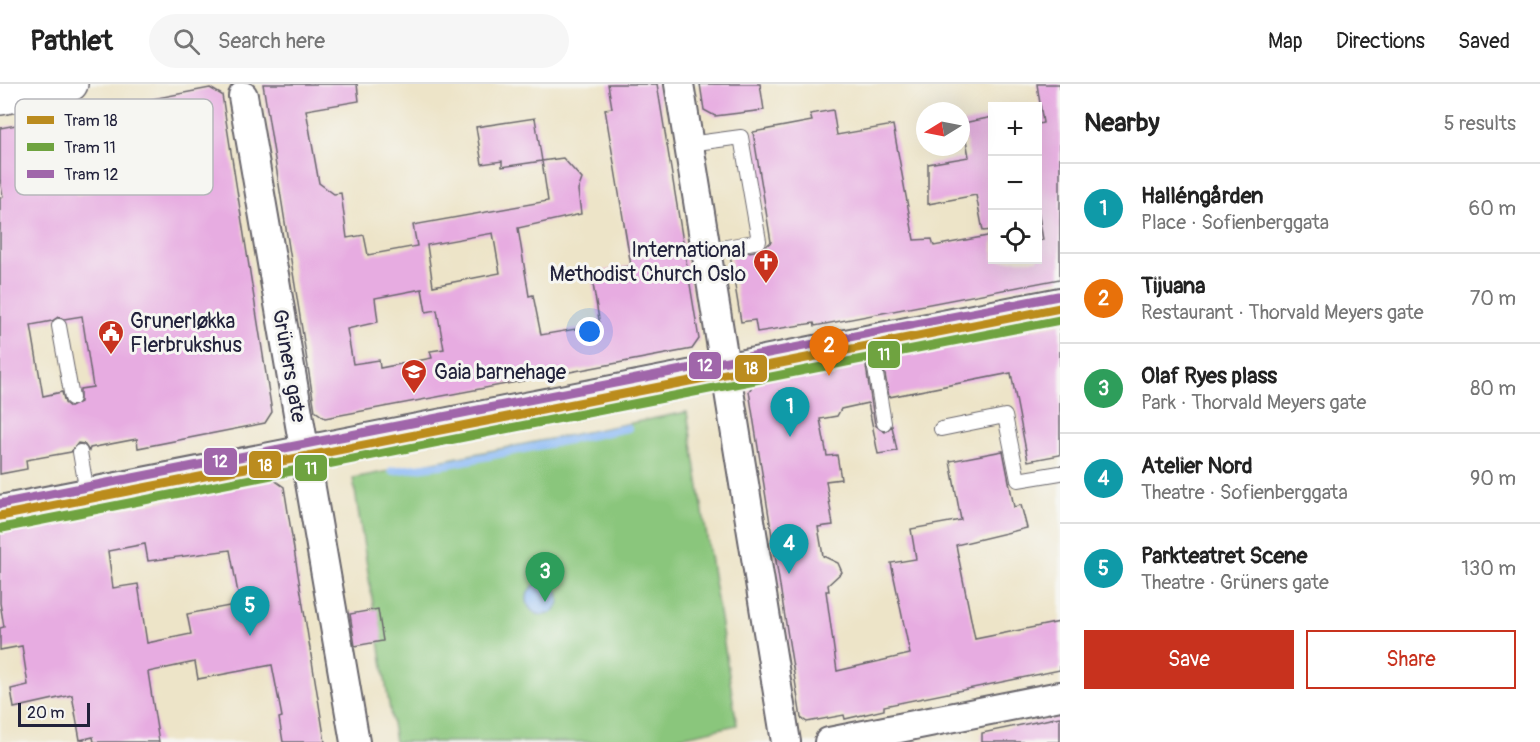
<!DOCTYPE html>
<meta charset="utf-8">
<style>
:root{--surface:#fff;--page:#f6f6f6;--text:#222;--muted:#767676;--line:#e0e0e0;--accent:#c8321e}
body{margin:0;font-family:Pangolin,sans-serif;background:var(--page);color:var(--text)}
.controls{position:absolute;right:18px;top:18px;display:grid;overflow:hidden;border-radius:0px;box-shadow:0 6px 24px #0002}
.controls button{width:54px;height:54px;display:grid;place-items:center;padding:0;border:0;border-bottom:2px solid var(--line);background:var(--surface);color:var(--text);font:30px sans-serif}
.compass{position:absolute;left:916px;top:18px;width:54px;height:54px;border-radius:50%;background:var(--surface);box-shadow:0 6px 24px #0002;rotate:260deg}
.scale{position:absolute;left:18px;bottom:15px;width:72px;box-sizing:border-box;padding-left:6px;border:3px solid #22223b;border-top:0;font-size:16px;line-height:21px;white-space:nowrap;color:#22223b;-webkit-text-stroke:4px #f6f6f2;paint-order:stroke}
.you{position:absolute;left:590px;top:248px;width:21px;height:21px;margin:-15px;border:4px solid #fff;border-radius:50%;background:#1a73e8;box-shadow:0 0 0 9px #1a73e833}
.badge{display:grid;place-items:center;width:39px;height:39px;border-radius:50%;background:var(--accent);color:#fff;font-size:20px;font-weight:700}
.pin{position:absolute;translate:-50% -50px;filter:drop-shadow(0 2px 3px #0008)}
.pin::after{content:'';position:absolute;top:32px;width:21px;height:18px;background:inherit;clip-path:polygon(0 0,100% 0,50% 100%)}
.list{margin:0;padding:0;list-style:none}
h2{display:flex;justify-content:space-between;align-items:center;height:78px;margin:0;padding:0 24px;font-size:26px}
h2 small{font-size:20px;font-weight:400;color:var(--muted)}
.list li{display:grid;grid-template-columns:39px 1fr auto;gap:18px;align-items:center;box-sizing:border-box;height:90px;padding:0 24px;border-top:2px solid var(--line)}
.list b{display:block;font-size:22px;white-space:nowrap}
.list p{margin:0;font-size:20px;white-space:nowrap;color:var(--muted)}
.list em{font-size:20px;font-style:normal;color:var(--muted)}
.actions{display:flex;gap:12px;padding:18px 24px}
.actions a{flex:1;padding:14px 0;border:2px solid var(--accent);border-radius:0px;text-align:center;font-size:21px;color:var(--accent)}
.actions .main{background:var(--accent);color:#fff}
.icon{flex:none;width:33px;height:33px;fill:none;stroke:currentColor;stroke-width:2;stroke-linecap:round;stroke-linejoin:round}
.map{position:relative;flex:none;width:1060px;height:658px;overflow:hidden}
header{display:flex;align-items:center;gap:36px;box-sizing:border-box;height:84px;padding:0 30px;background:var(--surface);border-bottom:2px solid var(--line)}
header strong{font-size:28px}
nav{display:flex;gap:33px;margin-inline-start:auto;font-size:21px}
.search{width:420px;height:54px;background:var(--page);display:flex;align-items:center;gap:15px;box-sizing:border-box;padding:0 21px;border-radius:33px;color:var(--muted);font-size:22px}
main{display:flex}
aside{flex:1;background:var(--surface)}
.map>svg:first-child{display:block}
</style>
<header>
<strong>Pathlet</strong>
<div class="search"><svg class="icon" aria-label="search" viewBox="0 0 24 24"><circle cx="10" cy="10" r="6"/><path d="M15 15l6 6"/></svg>Search here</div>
<nav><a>Map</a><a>Directions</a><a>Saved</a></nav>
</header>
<main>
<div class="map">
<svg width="1060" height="658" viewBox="0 0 1060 658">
<rect width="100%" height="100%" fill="#f6f6f2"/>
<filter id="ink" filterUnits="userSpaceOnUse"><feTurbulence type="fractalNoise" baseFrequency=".0167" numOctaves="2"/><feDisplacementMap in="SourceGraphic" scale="12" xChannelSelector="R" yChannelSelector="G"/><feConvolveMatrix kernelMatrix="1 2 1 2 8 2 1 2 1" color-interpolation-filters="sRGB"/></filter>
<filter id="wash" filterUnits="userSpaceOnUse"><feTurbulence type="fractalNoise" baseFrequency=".008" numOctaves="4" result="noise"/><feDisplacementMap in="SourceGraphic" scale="24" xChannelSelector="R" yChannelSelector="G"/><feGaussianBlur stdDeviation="1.35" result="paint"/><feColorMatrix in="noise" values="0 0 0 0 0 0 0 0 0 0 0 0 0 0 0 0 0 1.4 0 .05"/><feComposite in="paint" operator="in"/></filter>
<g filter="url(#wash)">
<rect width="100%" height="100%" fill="#ede4c8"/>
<path fill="#8ac67b" stroke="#56745b" stroke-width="1.5" d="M687 328 737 641 657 658H395L353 394Z"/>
<path fill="#8bbaf6" stroke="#566e98" stroke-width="1.5" d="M527 515a16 16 0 1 1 32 0a16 16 0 1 1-32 0Z"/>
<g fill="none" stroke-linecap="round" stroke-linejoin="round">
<path stroke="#8bbaf6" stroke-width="8" d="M392 387 449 380 628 344"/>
</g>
<g id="blocks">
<path fill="#e7ace1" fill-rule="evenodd" d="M263 0H357L359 17 306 26 319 99 334 110 341 109 347 154 364 151 368 171 417 162 413 141 548 117 542 77 563 74 582 95 578 106 581 130 518 144 529 212 533 211 541 251 600 241 591 189 631 182 605 25 612 24 608 0H657L699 255 692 265 325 334 315 327ZM493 149 500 189 433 202 427 161ZM422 205 426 228 437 226 444 265 430 267 432 274 380 284 379 276 353 280 347 245 378 238 375 214Z
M700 0H760L764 26 715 32 704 26Z
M1037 0H1060V195L815 242 814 239 757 248 755 236 741 238 730 171 761 166 771 158 753 48 812 37 810 30 833 26 837 51 893 41 914 156 932 155 934 162 993 151V176H1038V157L1043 156 1038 126V40L1043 39Z
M210 4 222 11 272 328 265 339 138 364 137 355 90 364 89 367 84 360 78 359 71 368 26 376 27 385 0 390V114L3 113 0 95V44ZM122 65 128 101 76 111 70 75ZM82 232 93 303 80 305V318L70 323 65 319 62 308 43 312 31 241 52 237 58 233 64 235Z
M993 33V146L983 147 976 111 928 120V80L969 73 963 39Z
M535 34 542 77 502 83V77L482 80 476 43Z
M1060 240V371L1028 377 1011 289 889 313 882 274Z
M865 276 875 341 885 348 892 342 897 367 878 370 868 319 841 325 837 332 820 335 827 372 837 371 841 395 826 397 833 441 818 443 823 472 838 479 842 488 828 501 829 507H826L837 587 910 570 891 479 916 475 911 445 961 436 950 377 1003 367 1014 423 1021 421 1027 444 956 461 975 555 1060 538V586L884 622V626L845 635 844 631 807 638 801 634 749 307 757 296Z
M274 396 284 403 325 658H283L279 634 282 633 272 581 198 595 195 578 148 588 159 658H94L93 653 80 656 72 611 14 624 11 605 28 601 22 562 0 566V544L4 543 0 519V448ZM145 460 148 477 230 466 240 520 187 530 191 550 147 559 138 500 113 504 108 467Z
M378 525 383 557 355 562 350 530Z
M1060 633V658H982V649Z"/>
</g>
</g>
<g filter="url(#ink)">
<use href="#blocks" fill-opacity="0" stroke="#69666c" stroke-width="1.5"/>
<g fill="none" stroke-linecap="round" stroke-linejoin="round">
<defs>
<path id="service" d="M689 60 741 53 759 157 705 167
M59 242 72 314
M870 254 884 339
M941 345 1005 332 1018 396 1060 389
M80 368 87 409"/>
<path id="minor" d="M679 0 786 658
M243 12 355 658
M0 426 1060 218
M829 658 1060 612"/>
<path id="secondary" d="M0 14 71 0"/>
</defs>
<use href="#service" stroke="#69666c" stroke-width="16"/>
<use href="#minor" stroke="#69666c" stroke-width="32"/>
<use href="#secondary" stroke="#69666c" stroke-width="36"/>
<use href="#service" stroke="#fff" stroke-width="14"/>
<use href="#minor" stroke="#fff" stroke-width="28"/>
<use href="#secondary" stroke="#fff" stroke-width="33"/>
<defs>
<path id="tram-1" d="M0 432C354 365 706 292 1060 224"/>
<path id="tram-2" d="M2 444C355 377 707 304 1060 236"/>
<path id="tram-3" d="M0 420C353 353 705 280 1058 212"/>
</defs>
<use href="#tram-1" stroke="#f6f6f2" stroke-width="14"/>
<use href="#tram-2" stroke="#f6f6f2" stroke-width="14"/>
<use href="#tram-3" stroke="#f6f6f2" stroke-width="14"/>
<use href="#tram-1" stroke="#bb8c1f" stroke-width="9"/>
<use href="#tram-2" stroke="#6fa340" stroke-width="9"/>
<use href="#tram-3" stroke="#a066aa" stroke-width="9"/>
</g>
</g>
<defs>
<symbol id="church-pin" viewBox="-11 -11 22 30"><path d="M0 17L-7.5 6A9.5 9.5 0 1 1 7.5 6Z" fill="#c8321e" stroke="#f6f6f2"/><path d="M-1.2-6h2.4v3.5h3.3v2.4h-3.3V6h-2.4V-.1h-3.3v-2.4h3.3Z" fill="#fff"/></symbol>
<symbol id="civic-pin" viewBox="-11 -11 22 30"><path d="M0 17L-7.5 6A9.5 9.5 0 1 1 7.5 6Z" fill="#c8321e" stroke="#f6f6f2"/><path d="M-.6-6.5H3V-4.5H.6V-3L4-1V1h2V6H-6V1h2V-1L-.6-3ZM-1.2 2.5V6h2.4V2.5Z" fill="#fff"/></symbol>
<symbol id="school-pin" viewBox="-11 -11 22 30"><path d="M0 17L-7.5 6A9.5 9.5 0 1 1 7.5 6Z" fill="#c8321e" stroke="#f6f6f2"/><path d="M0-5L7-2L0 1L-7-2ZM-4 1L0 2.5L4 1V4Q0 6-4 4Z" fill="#fff"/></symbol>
</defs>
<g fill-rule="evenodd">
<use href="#church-pin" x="751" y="163" width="30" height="40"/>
<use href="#civic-pin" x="96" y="234" width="30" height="40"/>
<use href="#school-pin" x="399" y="273" width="30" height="40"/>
</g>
<g text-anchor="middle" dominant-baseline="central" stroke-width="6" stroke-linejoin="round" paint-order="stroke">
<g font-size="21" fill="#22223b" stroke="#f6f6f2" text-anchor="start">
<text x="746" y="166" text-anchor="end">International<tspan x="746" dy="24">Methodist Church Oslo</tspan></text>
<text x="130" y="237">Grunerløkka<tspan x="130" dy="24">Flerbrukshus</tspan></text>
<text x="434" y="288">Gaia barnehage</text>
</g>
<g font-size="21" fill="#22223b" stroke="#f6f6f2">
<text transform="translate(289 282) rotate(80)">Grüners gate</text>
</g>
</g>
<rect x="15" y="15" width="198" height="96" rx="9" fill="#f6f6f2" stroke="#b6b6bb" stroke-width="1.5"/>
<rect x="27" y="32" width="27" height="8" fill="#bb8c1f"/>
<rect x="27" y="59" width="27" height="8" fill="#6fa340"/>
<rect x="27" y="86" width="27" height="8" fill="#a066aa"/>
<g font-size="16" fill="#22223b">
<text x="64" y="42">Tram 18</text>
<text x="64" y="69">Tram 11</text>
<text x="64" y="96">Tram 12</text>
</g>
<g stroke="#f6f6f2" stroke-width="2">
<rect x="867" y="256" width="34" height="29" rx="6" fill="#6fa340"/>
<rect x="688" y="267" width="34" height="29" rx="6" fill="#a066aa"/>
<rect x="734" y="270" width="34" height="29" rx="6" fill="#bb8c1f"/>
<rect x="203" y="363" width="35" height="29" rx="6" fill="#a066aa"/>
<rect x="248" y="366" width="34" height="29" rx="6" fill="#bb8c1f"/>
<rect x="294" y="370" width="34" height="28" rx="6" fill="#6fa340"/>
</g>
<g font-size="16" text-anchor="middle" font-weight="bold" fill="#fff">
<text x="884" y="276">11</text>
<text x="705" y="287">12</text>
<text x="751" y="290">18</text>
<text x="220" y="383">12</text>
<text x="265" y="387">18</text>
<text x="311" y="390">11</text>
</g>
</svg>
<div class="controls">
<button>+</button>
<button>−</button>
<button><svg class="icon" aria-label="locate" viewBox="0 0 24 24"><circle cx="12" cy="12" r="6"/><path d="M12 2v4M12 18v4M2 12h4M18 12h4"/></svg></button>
</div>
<svg class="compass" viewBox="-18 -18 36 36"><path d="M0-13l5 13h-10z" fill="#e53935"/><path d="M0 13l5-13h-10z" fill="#767676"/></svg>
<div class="scale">20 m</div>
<div class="you"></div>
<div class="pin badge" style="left:790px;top:353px;background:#0f9aa8">1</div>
<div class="pin badge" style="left:829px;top:292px;background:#e8710a">2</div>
<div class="pin badge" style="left:545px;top:518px;background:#2e9e5b">3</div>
<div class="pin badge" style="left:789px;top:490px;background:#0f9aa8">4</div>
<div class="pin badge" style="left:250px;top:552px;background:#0f9aa8">5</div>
</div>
<aside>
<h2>Nearby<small>5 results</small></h2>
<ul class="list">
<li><span class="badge" style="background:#0f9aa8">1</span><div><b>Halléngården</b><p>Place · Sofienberggata</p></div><em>60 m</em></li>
<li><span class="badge" style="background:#e8710a">2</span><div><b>Tijuana</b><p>Restaurant · Thorvald Meyers gate</p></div><em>70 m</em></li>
<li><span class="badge" style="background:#2e9e5b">3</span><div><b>Olaf Ryes plass</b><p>Park · Thorvald Meyers gate</p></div><em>80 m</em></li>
<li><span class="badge" style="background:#0f9aa8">4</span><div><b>Atelier Nord</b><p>Theatre · Sofienberggata</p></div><em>90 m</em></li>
<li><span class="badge" style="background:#0f9aa8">5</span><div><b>Parkteatret Scene</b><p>Theatre · Grüners gate</p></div><em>130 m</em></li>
</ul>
<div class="actions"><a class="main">Save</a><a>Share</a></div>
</aside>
</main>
